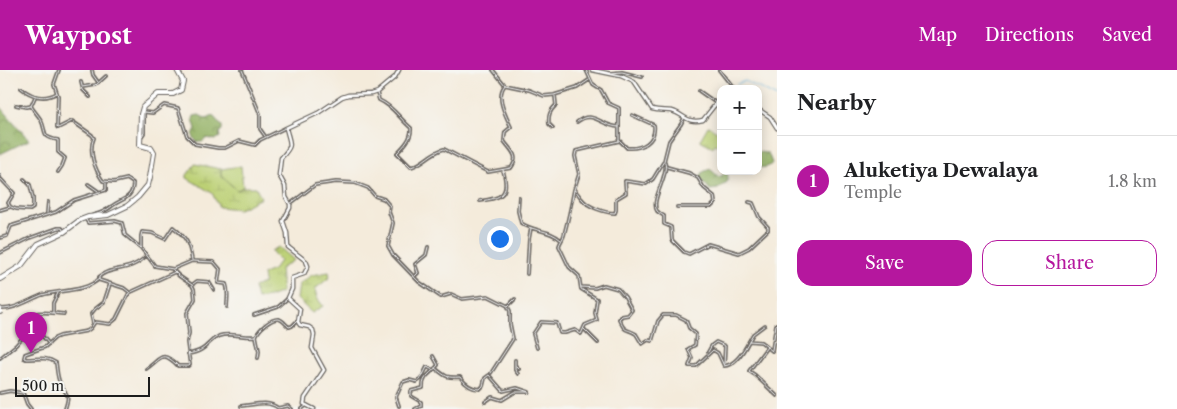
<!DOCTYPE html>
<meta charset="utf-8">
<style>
:root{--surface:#fff;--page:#f2f2f2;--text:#202124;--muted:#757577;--line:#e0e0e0;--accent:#b5179e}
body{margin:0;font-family:"Libre Caslon Text",serif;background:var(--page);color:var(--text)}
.controls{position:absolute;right:15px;top:15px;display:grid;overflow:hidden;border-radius:10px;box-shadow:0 2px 12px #0003}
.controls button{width:45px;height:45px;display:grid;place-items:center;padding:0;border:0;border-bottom:1px solid var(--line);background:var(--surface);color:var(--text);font:25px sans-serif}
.scale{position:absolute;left:15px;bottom:12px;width:135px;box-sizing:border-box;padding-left:5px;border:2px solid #1c1c1c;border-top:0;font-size:14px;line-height:18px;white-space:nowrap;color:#1c1c1c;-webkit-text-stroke:4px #f6f6f2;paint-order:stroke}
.you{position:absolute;left:499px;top:168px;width:18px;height:18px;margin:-12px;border:4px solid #fff;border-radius:50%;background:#1a73e8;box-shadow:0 0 0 8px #1a73e833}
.badge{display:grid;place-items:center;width:32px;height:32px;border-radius:50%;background:var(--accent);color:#fff;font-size:16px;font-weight:700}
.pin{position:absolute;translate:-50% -41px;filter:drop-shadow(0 1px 2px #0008)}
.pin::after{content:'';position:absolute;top:26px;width:18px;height:15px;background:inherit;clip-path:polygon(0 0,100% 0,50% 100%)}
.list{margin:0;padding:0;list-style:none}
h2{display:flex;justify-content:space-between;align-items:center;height:65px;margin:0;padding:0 20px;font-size:21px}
h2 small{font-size:16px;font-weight:400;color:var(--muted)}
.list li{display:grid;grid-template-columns:32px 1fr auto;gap:15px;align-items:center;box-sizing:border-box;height:90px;padding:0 20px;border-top:1px solid var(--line)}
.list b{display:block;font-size:19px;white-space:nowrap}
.list p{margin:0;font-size:16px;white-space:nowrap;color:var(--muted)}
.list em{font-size:16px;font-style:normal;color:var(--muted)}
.actions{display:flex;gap:10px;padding:15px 20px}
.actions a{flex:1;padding:11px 0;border:1px solid var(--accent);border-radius:15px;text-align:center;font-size:18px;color:var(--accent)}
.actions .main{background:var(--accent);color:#fff}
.map{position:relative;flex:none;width:777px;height:339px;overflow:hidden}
header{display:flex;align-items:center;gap:30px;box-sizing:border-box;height:70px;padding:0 25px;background:var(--accent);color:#fff}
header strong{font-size:24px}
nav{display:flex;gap:28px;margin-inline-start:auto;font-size:18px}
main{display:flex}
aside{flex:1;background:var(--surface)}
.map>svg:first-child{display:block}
</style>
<header>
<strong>Waypost</strong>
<nav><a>Map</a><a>Directions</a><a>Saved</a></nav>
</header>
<main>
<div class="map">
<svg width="777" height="339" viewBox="0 0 777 339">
<defs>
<pattern id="grass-tufts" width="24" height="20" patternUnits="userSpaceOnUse" patternTransform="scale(1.25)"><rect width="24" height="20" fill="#bcd074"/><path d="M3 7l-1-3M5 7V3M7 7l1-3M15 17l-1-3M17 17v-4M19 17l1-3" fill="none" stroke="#a1b264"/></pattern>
<pattern id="forest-crowns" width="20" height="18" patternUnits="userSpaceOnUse" patternTransform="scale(1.25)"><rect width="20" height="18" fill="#95b266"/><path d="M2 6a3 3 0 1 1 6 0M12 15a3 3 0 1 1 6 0" fill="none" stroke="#799053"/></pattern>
<pattern id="wetland-marsh" width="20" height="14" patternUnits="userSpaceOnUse" patternTransform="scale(1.25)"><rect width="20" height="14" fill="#bcd074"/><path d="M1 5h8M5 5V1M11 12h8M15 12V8" fill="none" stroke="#a1b264"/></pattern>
<pattern id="park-crowns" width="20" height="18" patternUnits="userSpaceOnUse" patternTransform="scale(1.25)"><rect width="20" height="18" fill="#bcd074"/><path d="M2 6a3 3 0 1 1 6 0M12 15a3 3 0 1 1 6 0" fill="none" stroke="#a1b264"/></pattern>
</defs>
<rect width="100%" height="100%" fill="#f6f6f2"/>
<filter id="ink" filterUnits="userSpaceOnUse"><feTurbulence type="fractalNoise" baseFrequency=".02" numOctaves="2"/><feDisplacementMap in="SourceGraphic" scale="10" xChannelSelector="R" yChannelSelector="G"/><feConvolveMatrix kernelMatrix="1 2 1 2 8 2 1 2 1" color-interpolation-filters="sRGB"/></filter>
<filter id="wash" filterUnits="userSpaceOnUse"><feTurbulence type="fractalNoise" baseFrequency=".0096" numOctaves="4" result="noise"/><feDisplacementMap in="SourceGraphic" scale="20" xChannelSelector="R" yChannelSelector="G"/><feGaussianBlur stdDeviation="1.12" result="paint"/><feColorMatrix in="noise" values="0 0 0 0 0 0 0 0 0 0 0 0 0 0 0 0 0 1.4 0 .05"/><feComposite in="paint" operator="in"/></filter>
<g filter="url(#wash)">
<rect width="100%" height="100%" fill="#f4ebdb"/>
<path fill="url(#grass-tufts)" stroke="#6c7648" d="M241 96 243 117 237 120 221 106V99Z
M279 177 294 190 280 199 282 222 269 227 257 229 254 217 264 213 263 204 273 200 280 191 271 181Z"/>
<path fill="url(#forest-crowns)" stroke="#586741" d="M0 36 29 70 0 84Z
M199 45 207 49 213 46 222 56V60L219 63 220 67 215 70 207 68 202 72H197C192 67 192 65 196 59L193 49 194 46Z
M758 82 768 83 772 93C769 98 764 97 758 98Z
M710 99 719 107 726 103 728 105 727 112 718 119 710 120 700 108 703 102Z"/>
<path fill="url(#wetland-marsh)" stroke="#6c7648" d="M195 94 221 99V106L237 120H239L243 117H256L261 128 239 139 219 137 212 123 187 108V105Z
M329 202 330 207 315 219 317 228 323 236 312 243 297 229 299 214 312 205Z"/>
<path fill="url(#park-crowns)" stroke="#6c7648" d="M708 56 721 63V72L718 76 715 74 713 77 700 70Z"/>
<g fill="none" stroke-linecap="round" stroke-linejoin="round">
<path stroke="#64b3de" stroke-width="1" d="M737 14 745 11 777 27"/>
</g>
</g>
<g filter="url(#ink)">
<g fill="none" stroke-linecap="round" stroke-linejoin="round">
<defs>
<path id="minor" d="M59 0 54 14 58 26 57 57 58 58 72 51 92 65 94 68C88 81 95 100 103 111L114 112 127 109 133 113C133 129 121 129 112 136 105 141 102 143 93 145
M92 0 93 5 98 12
M242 0 260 44V59L265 66
M493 0 505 15 529 20 544 26 554 25 577 18 589 10
M719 0 734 19
M611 3 622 2 642 7
M81 12 83 20 90 27
M83 17 96 15 106 6
M21 18C32 27 45 30 57 23
M699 21 716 33
M377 23 379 30C393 36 400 49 411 58 412 68 404 76 397 83L411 97C423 94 431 82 444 79L488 102 511 98C520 86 511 81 504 71L505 62 511 57C506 46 495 27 505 15
M16 35 26 37 31 36 35 27
M31 36C34 41 38 45 41 50 47 63 41 67 58 70V82L65 88 62 96 58 102
M577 52C593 39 600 56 619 57
M553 58 549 54C548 45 550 41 556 35L555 26
M142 66 144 63V42L153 43 164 35 178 38 187 66 195 74 218 78H225L239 71 255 75 260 70 285 58
M620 71 627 78C642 79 656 72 654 55L632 45
M665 92C669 106 650 130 657 141 659 143 661 144 664 146V154L671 157 672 170 684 182 689 184 708 174 739 183 749 178 768 160V157L759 147 753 133 749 132
M667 97 689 103 698 108 704 118 714 126 715 133 711 137H677
M0 105V108L14 123 8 133 10 136
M88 114 98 121
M574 120 579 104 575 86 576 81 619 71V38L608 33 601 20 593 15 586 0
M519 127 518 141 521 153C534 162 549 159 561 170
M480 131C502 128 510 125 503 100
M290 134 315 115 336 112 355 113 368 118 375 126 384 129 390 136 389 142 393 153 388 176 393 185 419 212 441 227 451 224 462 229 488 226 508 236 515 229
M11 137 16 139 30 140 33 138V128L30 115 24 109
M0 140 10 137
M47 143 48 132
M86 150 88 153 115 151 122 153 125 165 141 178 155 196 173 199 192 191 214 192 220 199 218 213 226 214C229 222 227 229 227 237
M0 168 7 166 11 156 56 142 74 130 106 120V113
M141 178V166L142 162 152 163 165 169 173 157C187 168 189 173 192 190
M0 183 30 168 58 158H62L63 160
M527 204 529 169 531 158
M415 206 418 203 415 194 426 185 428 177
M193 214 197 211 209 212 214 220
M581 217 595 218 604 215 618 219 625 227 632 240 628 245 622 246 619 249C626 264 625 257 636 264L642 274 648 270 652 271 658 251 663 245H676L686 250 689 258 696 264 695 275 688 279 692 288 689 296H696L713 280 718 283 724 296C735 295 744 281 749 271
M129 222 124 218 99 210V207C110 196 130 203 146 186
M0 239C14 240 29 230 42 225 58 220 86 222 99 209
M53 243V233L58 223
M254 245 278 237 287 229
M93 253 91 244 95 239 104 232 110 214
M765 255 753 264 749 271 761 272 772 281
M584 259 598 273
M49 274 39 262 22 253V250C34 239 49 243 64 244
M767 277 749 301 755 305 777 326
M537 278 533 264 541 252 557 253 560 263H565L575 260 581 264 585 255 597 250 595 243 597 229 581 219 579 206 569 197 559 176C560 172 563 169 564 165 568 150 571 136 574 120 578 122 578 125 582 129 588 137 605 143 615 143L616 140V129L626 123 625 111 646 114 653 109 664 91 669 71 681 54 684 48
M772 280 776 255 777 254
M708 282 712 275 716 272 725 276 724 295
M188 284C208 281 206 272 219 266 230 262 244 268 256 266
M0 288 16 275 30 259
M258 288 259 281 256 266C259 259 271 248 279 249 283 250 286 255 289 257L292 256 298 250
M515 290V300L518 304
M516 296 519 299
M435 298C446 307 447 308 460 307 465 314 471 319 480 319L483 316 485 308 489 305 503 321 517 318 529 322H515L502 330 492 327 485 332
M146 299C161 289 161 279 178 296H189L190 295 187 272 189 263 187 243 195 229 194 219 192 215 179 206 173 200
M491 303 513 269 510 254V241L508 237
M0 323 10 321 23 323 27 334 31 339
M241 336C254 335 268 330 278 338L288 336 292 339
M399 336 396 327 403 312 409 310 417 312 421 309 427 297 433 300
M65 339C71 321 66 327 60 313 57 307 57 299 56 293 46 286 37 289 26 289L24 288 25 284 45 277 55 268 60 266 87 261 91 258 95 252 110 254 116 249 129 223 175 202
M302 339 307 335
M415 339 421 336V332L411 326V321L423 318C422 306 432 303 438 295L433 286"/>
<path id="tertiary" d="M592 0 621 6 634 12 652 39C659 41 666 40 672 41 684 44 686 54 703 50L714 36 721 30
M758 39 770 47 777 58
M314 339 304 334 305 328 324 300 312 278 314 265 313 260 309 257 300 255 298 252 300 239 288 228 292 219V208L304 204 308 196 306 191 288 177 287 163 283 151 290 138V134L286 127 285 116 279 105 281 88C294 74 290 75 286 58L318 43 342 27 348 25 371 24 377 22 395 7 399 0"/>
<path id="primary" d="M0 209 21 196 38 174 64 162 80 150 88 147 108 145 127 136 138 127 148 115 150 107 154 83 151 78 140 75 141 44 143 37 158 24H173L181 20 183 11 177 0
M0 239V242"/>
</defs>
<use href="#minor" stroke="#68645f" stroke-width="4"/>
<use href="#tertiary" stroke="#68645f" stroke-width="5"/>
<use href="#primary" stroke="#68645f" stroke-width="6"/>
<use href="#minor" stroke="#fff" stroke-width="1"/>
<use href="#tertiary" stroke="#fff" stroke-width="2.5"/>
<use href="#primary" stroke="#fff" stroke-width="4"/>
</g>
</g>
</svg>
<div class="controls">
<button>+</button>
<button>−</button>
</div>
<div class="scale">500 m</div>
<div class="you"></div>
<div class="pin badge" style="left:31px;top:283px">1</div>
</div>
<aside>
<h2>Nearby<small></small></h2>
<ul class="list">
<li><span class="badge">1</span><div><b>Aluketiya Dewalaya</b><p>Temple</p></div><em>1.8 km</em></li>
</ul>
<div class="actions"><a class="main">Save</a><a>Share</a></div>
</aside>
</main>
